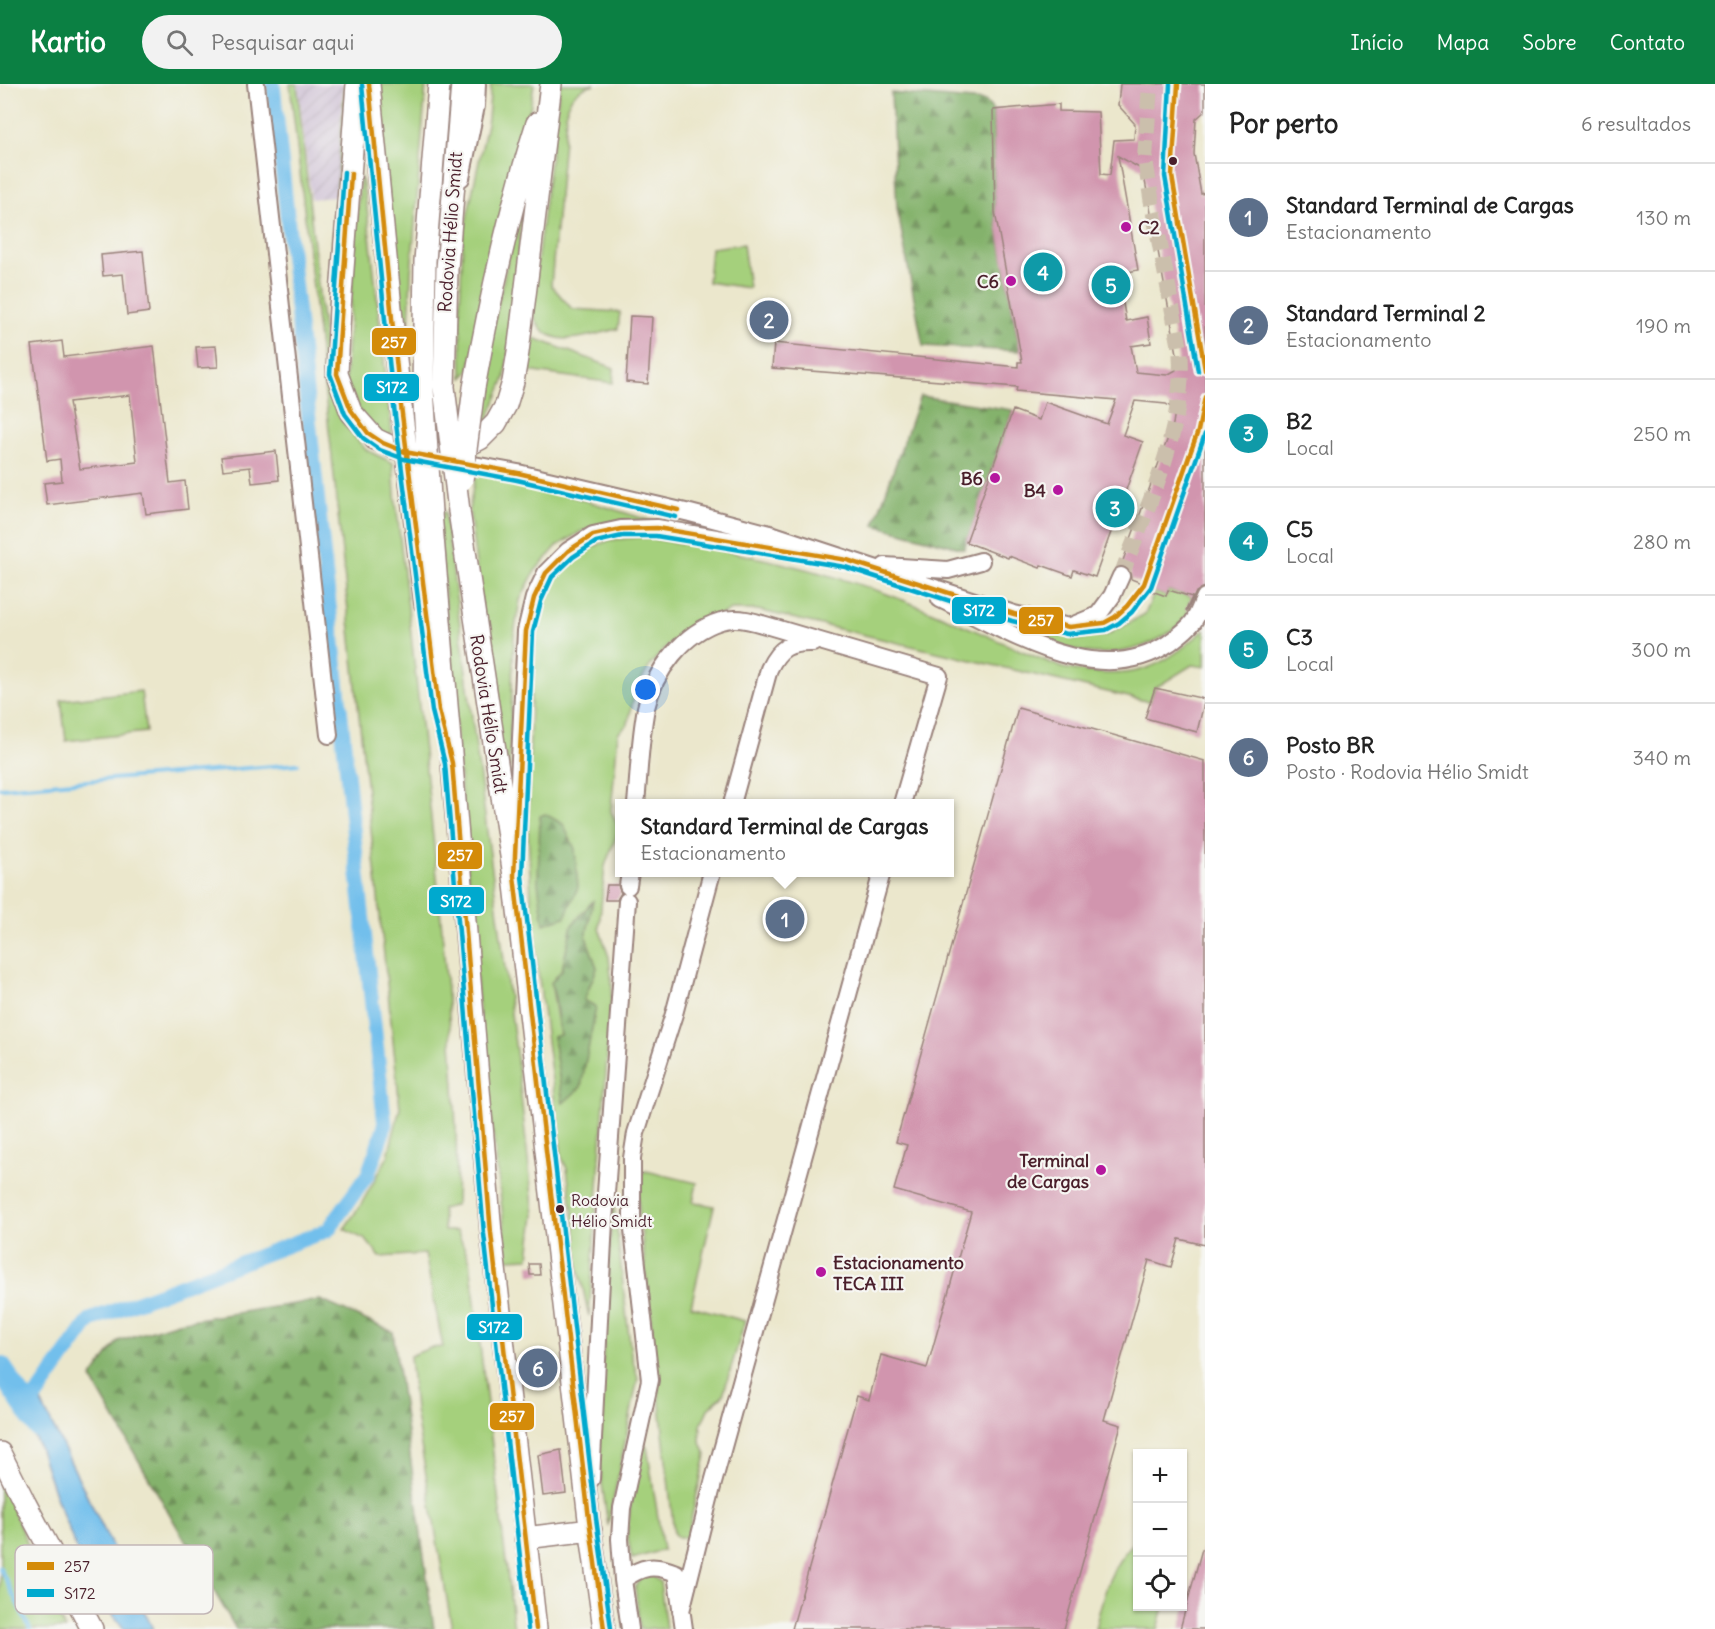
<!DOCTYPE html>
<html lang="pt">
<meta charset="utf-8">
<style>
:root{--surface:#fff;--page:#f2f2f2;--text:#222;--muted:#767676;--line:#e0e0e0;--accent:#0b8043}
body{margin:0;font-family:Delius,sans-serif;background:var(--page);color:var(--text)}
.controls{position:absolute;right:18px;bottom:18px;display:grid;overflow:hidden;border-radius:0px;box-shadow:0 2px 4px #0004}
.controls button{width:54px;height:54px;display:grid;place-items:center;padding:0;border:0;border-bottom:2px solid var(--line);background:var(--surface);color:var(--text);font:30px sans-serif}
.you{position:absolute;left:646px;top:606px;width:21px;height:21px;margin:-15px;border:4px solid #fff;border-radius:50%;background:#1a73e8;box-shadow:0 0 0 9px #1a73e833}
.badge{display:grid;place-items:center;width:39px;height:39px;border-radius:50%;background:var(--accent);color:#fff;font-size:20px;font-weight:700}
.pin{position:absolute;translate:-50% -50%;border:3px solid #fff;box-shadow:0 2px 6px #0006}
.popup{position:absolute;left:615px;top:715px;width:339px;height:78px;box-sizing:border-box;display:grid;place-content:center;border-radius:0px;background:var(--surface);filter:drop-shadow(0 2px 4px #0005);font-size:20px;white-space:nowrap;color:var(--muted)}
.popup b{font-size:22px;color:var(--text)}
.popup::after{content:'';position:absolute;left:50%;top:100%;margin-left:-12px;border:12px solid transparent;border-top-color:var(--surface)}
.list{margin:0;padding:0;list-style:none}
h2{display:flex;justify-content:space-between;align-items:center;height:78px;margin:0;padding:0 24px;font-size:26px}
h2 small{font-size:20px;font-weight:400;color:var(--muted)}
.list li{display:grid;grid-template-columns:39px 1fr auto;gap:18px;align-items:center;box-sizing:border-box;height:108px;padding:0 24px;border-top:2px solid var(--line)}
.list b{display:block;font-size:22px;white-space:nowrap}
.list p{margin:0;font-size:20px;white-space:nowrap;color:var(--muted)}
.list em{font-size:20px;font-style:normal;color:var(--muted)}
.icon{flex:none;width:33px;height:33px;fill:none;stroke:currentColor;stroke-width:2;stroke-linecap:round;stroke-linejoin:round}
.map{position:relative;flex:none;width:1205px;height:1545px;overflow:hidden}
header{display:flex;align-items:center;gap:36px;box-sizing:border-box;height:84px;padding:0 30px;background:var(--accent);color:#fff}
header strong{font-size:28px}
nav{display:flex;gap:33px;margin-inline-start:auto;font-size:21px}
.search{width:420px;height:54px;background:var(--page);display:flex;align-items:center;gap:15px;box-sizing:border-box;padding:0 21px;border-radius:33px;color:var(--muted);font-size:22px}
main{display:flex}
aside{flex:1;background:var(--surface)}
.map>svg:first-child{display:block}
</style>
<header>
<strong>Kartio</strong>
<div class="search"><svg class="icon" aria-label="search" viewBox="0 0 24 24"><circle cx="10" cy="10" r="6"/><path d="M15 15l6 6"/></svg>Pesquisar aqui</div>
<nav><a>Início</a><a>Mapa</a><a>Sobre</a><a>Contato</a></nav>
</header>
<main>
<div class="map">
<svg width="1205" height="1545" viewBox="0 0 1205 1545">
<defs>
<pattern id="industrial-furrows" width="10" height="10" patternUnits="userSpaceOnUse" patternTransform="scale(1.5)"><rect width="10" height="10" fill="#ccbed3"/><path d="M-1 1l2-2M0 10L10 0M9 11l2-2" fill="none" stroke="#b1a3b5"/></pattern>
<pattern id="forest-firs" width="22" height="20" patternUnits="userSpaceOnUse" patternTransform="scale(1.5)"><rect width="22" height="20" fill="#84b26c"/><path d="M5 1l3.5 6h-7zM16 11l3.5 6h-7z" fill="#6e9059"/></pattern>
</defs>
<rect width="100%" height="100%" fill="#f6f6f2"/>
<filter id="ink" filterUnits="userSpaceOnUse"><feTurbulence type="fractalNoise" baseFrequency=".0167" numOctaves="2"/><feDisplacementMap in="SourceGraphic" scale="12" xChannelSelector="R" yChannelSelector="G"/><feConvolveMatrix kernelMatrix="1 2 1 2 8 2 1 2 1" color-interpolation-filters="sRGB"/></filter>
<filter id="wash" filterUnits="userSpaceOnUse"><feTurbulence type="fractalNoise" baseFrequency=".008" numOctaves="4" result="noise"/><feDisplacementMap in="SourceGraphic" scale="24" xChannelSelector="R" yChannelSelector="G"/><feGaussianBlur stdDeviation="1.35" result="paint"/><feColorMatrix in="noise" values="0 0 0 0 0 0 0 0 0 0 0 0 0 0 0 0 0 1.4 0 .05"/><feComposite in="paint" operator="in"/></filter>
<g filter="url(#wash)">
<rect width="100%" height="100%" fill="#ebe7cc"/>
<path fill="url(#industrial-furrows)" d="M298 0H343L336 113 311 115Z"/>
<path fill="#a5d07c" stroke="#787854" stroke-width="1.5" fill-rule="evenodd" d="M290 0H297L330 314 344 340 366 366 393 379 395 410C412 560 430 708 443 858 450 945 459 1034 456 1121L442 1125 444 1147H457L470 1177 514 1545H452L415 1326 410 1272 430 1264 443 1263 425 1170 380 1173 366 1156 344 1145 360 1122 388 1072 400 1024 332 373Z
M345 0H349L334 187 331 174Z
M374 0H426L411 189 408 275 405 279Z
M447 0H455L437 303H432V214Z
M491 0H534L523 69 469 287 462 294 460 222 463 152 488 35Z
M560 0H595C581 3 573 9 567 22L551 201 572 225 620 228 618 245C583 252 545 271 531 225Z
M360 93 362 96 367 124 392 350 385 352 366 340 345 297Z
M524 104 511 248 505 294 488 335 478 342 479 304Z
M743 160 749 204 708 198 711 164Z
M531 253 614 284 613 299 528 287Z
M476 388 510 393 661 440 623 436 603 440 580 448 557 462 535 487 520 516 514 551 509 683 502 684 469 425Z
M438 428H445L517 975 534 1131 529 1174 508 1175 481 949Z
M640 453C718 464 795 479 870 504 936 526 999 559 1063 584 1129 596 1155 591 1205 545V583L1192 581 1155 604 1150 618 758 526H731L695 541 671 558 651 580 635 607 628 640 618 649 611 727 619 745 605 782 599 844 609 873 612 901 589 1232 573 1159 576 1153 567 1085 562 1074 532 840 528 745 532 562 538 528 547 501 564 483 580 468 610 456ZM592 818 586 853 597 884 584 916 596 923 563 1019 553 953 560 952 551 899 562 886 572 841Z
M1168 506 1192 513 1186 526 1190 528C1163 565 1107 578 1065 563 1057 560 1049 559 1045 551L1048 549 1079 555 1107 551 1145 530 1155 508 1166 512Z
M141 607 146 648 66 657 61 616Z
M646 1087 697 1099 693 1118 714 1122 691 1222 745 1237 723 1311 708 1325 701 1341 700 1356 706 1371 687 1453 679 1454 674 1450 636 1098 639 1090Z
M613 1113 631 1270 638 1294 608 1442 597 1364Z
M643 1360 647 1363 663 1466 632 1475 627 1450 631 1415Z
M0 1397 65 1545H0Z
M1137 1456 1138 1522 1164 1523 1158 1545H1095C1103 1512 1110 1479 1137 1456Z
M652 1491 660 1498 666 1545H640L635 1503 641 1493Z"/>
<path fill="url(#forest-firs)" stroke="#67684c" stroke-width="1.5" d="M891 9 985 17 993 26 995 128 1020 267 923 262 897 124Z
M920 312 1013 326 964 465 874 441Z
M545 730 563 740 575 765 578 803 565 833 544 840 538 799 540 732Z
M593 817 586 853 597 884 584 916 596 923 581 1003 563 1019 553 953 560 951 555 914 551 899 562 886 572 841Z
M320 1216 393 1248 434 1545H236L91 1294 118 1257 178 1238Z"/>
<path fill="#72bfec" stroke="#5e6f8c" stroke-width="1.5" d="M27 1306 40 1316 153 1545H124L90 1500 56 1413 38 1360 18 1324Z"/>
<g fill="none" stroke-linecap="round" stroke-linejoin="round">
<path stroke="#72bfec" stroke-width="4" d="M0 704 298 680
M0 1484 30 1545"/>
<path stroke="#72bfec" stroke-width="15" d="M28 1324 90 1236 328 1146 368 1090 385 1042 273 0"/>
<path stroke="#72bfec" stroke-width="24" d="M0 1284 39 1342"/>
</g>
<g id="blocks">
<path fill="#d195ae" fill-rule="evenodd" d="M1120 0H1205V27L1196 35 1194 70 1201 110 1205 109V503L1196 508 1187 527 1186 526 1192 513 1168 506 1166 512 1146 505 1147 501 1131 495 1130 486 1121 482 1173 340 1175 326 1166 320 1135 317 1123 351 1143 358 1095 493 1074 486 1072 492 1041 481 1040 484 1009 472 1008 474 966 458 1013 326 1039 336 1045 318 1107 340 1116 316 1016 307 1017 303 772 284 774 259 1018 283V278H1022L995 128 993 26 1059 20V27L1098 28 1101 90 1110 91 1114 56 1134 55 1135 40 1118 21ZM1118 72 1143 86 1178 275 1176 286 1167 291 1136 288 1131 262 1151 259 1147 233 1126 237 1118 190 1138 186Z
M143 167 149 228 127 231 123 190 103 192 101 171Z
M630 232 652 233 648 300 626 298Z
M62 257 64 273 154 262 170 399 185 397 188 425 146 430 143 409 47 421 44 399 62 397 60 375 47 377 32 261ZM130 311 137 378 80 385 69 318Z
M216 262 218 283 198 284 196 263Z
M276 367 279 396 252 399 250 383 223 386 221 373Z
M1155 604 1205 615 1197 648 1145 634Z
M1018 624 1205 677V1161L1179 1155 1171 1183 1149 1176 1104 1336 1121 1341 1064 1545H792L857 1312 869 1316 881 1271 927 1284 971 1128 894 1106 907 1061 896 1058Z
M607 801H618L621 809 617 816H605Z
M529 1180H539L540 1191H530Z
M561 1366 566 1409 543 1412 538 1371Z
M1202 1465 1205 1466V1545H1180Z"/>
</g>
</g>
<g filter="url(#ink)">
<use href="#blocks" fill-opacity="0" stroke="#9a837c" stroke-width="1.5"/>
<g fill="none" stroke-linecap="round" stroke-linejoin="round">
<path stroke="#cbbfac" stroke-width="16" stroke-dasharray="16 8" stroke-linecap="butt" d="M1121 492C1148 419 1187 343 1180 264L1152 120 1145 75 1150 0"/>
<defs>
<path id="minor" d="M256 0 329 651
M461 94 476 22 477 0
M452 377 518 389 690 429 774 451 1014 530 1069 543 1098 531 1112 512 1121 492
M885 482 948 486 981 477
M940 515C1006 546 1098 608 1169 559 1177 553 1187 546 1193 538 1198 531 1201 521 1205 513
M636 720C639 688 640 655 646 624 654 587 684 548 721 537 733 533 750 536 762 540L939 592 902 720
M732 720 769 585C779 564 789 558 813 559
M516 761 526 547 534 514 546 489 568 467 593 451 621 445 657 444 795 467
M628 802 630 788
M591 1395 604 1137 627 817
M623 1496C642 1482 654 1480 676 1489L684 1545
M681 1527 713 1399 882 788
M630 1545 623 1496 620 1455 622 1424 650 1296 632 1137V1074L636 1049 674 930 712 788"/>
<path id="major" d="M357 0 340 224 337 290 351 328 375 355 394 364 430 373 461 365 480 355 496 339 506 321 513 298 518 268 551 0
M369 0 399 306
M444 303 447 185 462 0
M474 304C490 214 509 126 537 39
M423 305 425 177 439 0
M459 427 514 792 589 1435 604 1545
M431 429 491 1149 536 1545
M414 431 425 520
M0 1369 25 1419 92 1545
M525 1454 591 1446"/>
</defs>
<use href="#minor" stroke="#9a837c" stroke-width="20"/>
<use href="#major" stroke="#9a837c" stroke-width="24"/>
<use href="#minor" stroke="#fff" stroke-width="16"/>
<use href="#major" stroke="#fff" stroke-width="21"/>
<defs>
<path id="major-bridge" d="M444 303 459 427
M423 305 431 429
M399 306 414 431
M462 396 474 304"/>
</defs>
<use href="#major-bridge" stroke="#9a837c" stroke-width="24" stroke-linecap="butt"/>
<use href="#major-bridge" stroke="#fff" stroke-width="21"/>
<defs>
<path id="bus-1" d="M369 0 399 306 439 626 452 679 491 1149 536 1545
M1178 0 1172 92 1205 286
M351 89 337 290 351 326 368 349 383 359 405 368 518 389 678 426
M604 1545 589 1435 514 792 526 547 534 514 546 489 568 467 593 451 621 445 657 444 847 476 1014 530 1069 543 1104 539 1115 533 1127 522 1144 500 1198 347 1205 313"/>
<path id="bus-2" d="M1170 0 1165 92 1198 287
M362 1 392 307 432 627 445 680 484 1150 528 1545
M344 88 330 290 345 330 363 354 380 366 404 375 517 396 676 433
M611 1544 596 1434 522 792 533 548 541 517 552 493 573 473 596 458 622 452H656L845 483 1012 537 1067 550 1106 546 1119 539 1132 528 1151 503 1205 350"/>
</defs>
<use href="#bus-1" stroke="#f6f6f2" stroke-width="9"/>
<use href="#bus-2" stroke="#f6f6f2" stroke-width="9"/>
<use href="#bus-1" stroke="#d48b09" stroke-width="4.5"/>
<use href="#bus-2" stroke="#00a9ce" stroke-width="4.5"/>
</g>
</g>
<g fill="#4a1f2b" stroke="#f6f6f2" stroke-width="2">
<circle cx="1173" cy="77" r="5"/>
<circle cx="560" cy="1125" r="5"/>
</g>
<g fill="#b5179e" stroke="#f6f6f2" stroke-width="2">
<circle cx="1126" cy="143" r="6"/>
<circle cx="1011" cy="197" r="6"/>
<circle cx="995" cy="394" r="6"/>
<circle cx="1058" cy="406" r="6"/>
<circle cx="1101" cy="1086" r="6"/>
<circle cx="821" cy="1188" r="6"/>
</g>
<g text-anchor="middle" dominant-baseline="central" stroke-width="4.5" stroke-linejoin="round" paint-order="stroke">
<g font-size="16" fill="#4a1f2b" stroke="#f6f6f2" text-anchor="start">
<text x="571" y="1116">Rodovia<tspan x="571" dy="21">Hélio Smidt</tspan></text>
</g>
<g font-size="18" font-weight="bold" fill="#4a1f2b" stroke="#f6f6f2" text-anchor="end">
<text x="1138" y="143" text-anchor="start">C2</text>
<text x="999" y="197">C6</text>
<text x="983" y="394">B6</text>
<text x="1046" y="406">B4</text>
<text x="1089" y="1076">Terminal<tspan x="1089" dy="21">de Cargas</tspan></text>
<text x="833" y="1178" text-anchor="start">Estacionamento<tspan x="833" dy="21">TECA III</tspan></text>
</g>
<g font-size="18" fill="#4a1f2b" stroke="#f6f6f2">
<text transform="translate(450 148) rotate(-86)">Rodovia Hélio Smidt</text>
<text transform="translate(489 630) rotate(81)">Rodovia Hélio Smidt</text>
</g>
</g>
<rect x="15" y="1461" width="198" height="69" rx="9" fill="#f6f6f2" stroke="#c2b6b6" stroke-width="1.5"/>
<rect x="27" y="1478" width="27" height="8" fill="#d48b09"/>
<rect x="27" y="1505" width="27" height="8" fill="#00a9ce"/>
<g font-size="16" fill="#4a1f2b">
<text x="64" y="1488">257</text>
<text x="64" y="1515">S172</text>
</g>
<g stroke="#f6f6f2" stroke-width="2">
<rect x="371" y="243" width="46" height="29" rx="6" fill="#d48b09"/>
<rect x="363" y="289" width="57" height="29" rx="6" fill="#00a9ce"/>
<rect x="951" y="512" width="56" height="29" rx="6" fill="#00a9ce"/>
<rect x="1018" y="522" width="46" height="29" rx="6" fill="#d48b09"/>
<rect x="437" y="757" width="46" height="29" rx="6" fill="#d48b09"/>
<rect x="428" y="802" width="57" height="29" rx="6" fill="#00a9ce"/>
<rect x="466" y="1229" width="57" height="28" rx="6" fill="#00a9ce"/>
<rect x="489" y="1318" width="46" height="29" rx="6" fill="#d48b09"/>
</g>
<g font-size="16" text-anchor="middle" font-weight="bold" fill="#fff">
<text x="394" y="264">257</text>
<text x="392" y="309">S172</text>
<text x="979" y="532">S172</text>
<text x="1041" y="542">257</text>
<text x="460" y="777">257</text>
<text x="456" y="823">S172</text>
<text x="494" y="1249">S172</text>
<text x="512" y="1338">257</text>
</g>
</svg>
<div class="controls">
<button>+</button>
<button>−</button>
<button><svg class="icon" aria-label="locate" viewBox="0 0 24 24"><circle cx="12" cy="12" r="6"/><path d="M12 2v4M12 18v4M2 12h4M18 12h4"/></svg></button>
</div>
<div class="you"></div>
<div class="pin badge" style="left:785px;top:835px;background:#5c6f8a">1</div>
<div class="popup"><b>Standard Terminal de Cargas</b>Estacionamento</div>
<div class="pin badge" style="left:769px;top:236px;background:#5c6f8a">2</div>
<div class="pin badge" style="left:1115px;top:424px;background:#0f9aa8">3</div>
<div class="pin badge" style="left:1043px;top:188px;background:#0f9aa8">4</div>
<div class="pin badge" style="left:1111px;top:201px;background:#0f9aa8">5</div>
<div class="pin badge" style="left:538px;top:1284px;background:#5c6f8a">6</div>
</div>
<aside>
<h2>Por perto<small>6 resultados</small></h2>
<ul class="list">
<li><span class="badge" style="background:#5c6f8a">1</span><div><b>Standard Terminal de Cargas</b><p>Estacionamento</p></div><em>130 m</em></li>
<li><span class="badge" style="background:#5c6f8a">2</span><div><b>Standard Terminal 2</b><p>Estacionamento</p></div><em>190 m</em></li>
<li><span class="badge" style="background:#0f9aa8">3</span><div><b>B2</b><p>Local</p></div><em>250 m</em></li>
<li><span class="badge" style="background:#0f9aa8">4</span><div><b>C5</b><p>Local</p></div><em>280 m</em></li>
<li><span class="badge" style="background:#0f9aa8">5</span><div><b>C3</b><p>Local</p></div><em>300 m</em></li>
<li><span class="badge" style="background:#5c6f8a">6</span><div><b>Posto BR</b><p>Posto · Rodovia Hélio Smidt</p></div><em>340 m</em></li>
</ul>
</aside>
</main>
